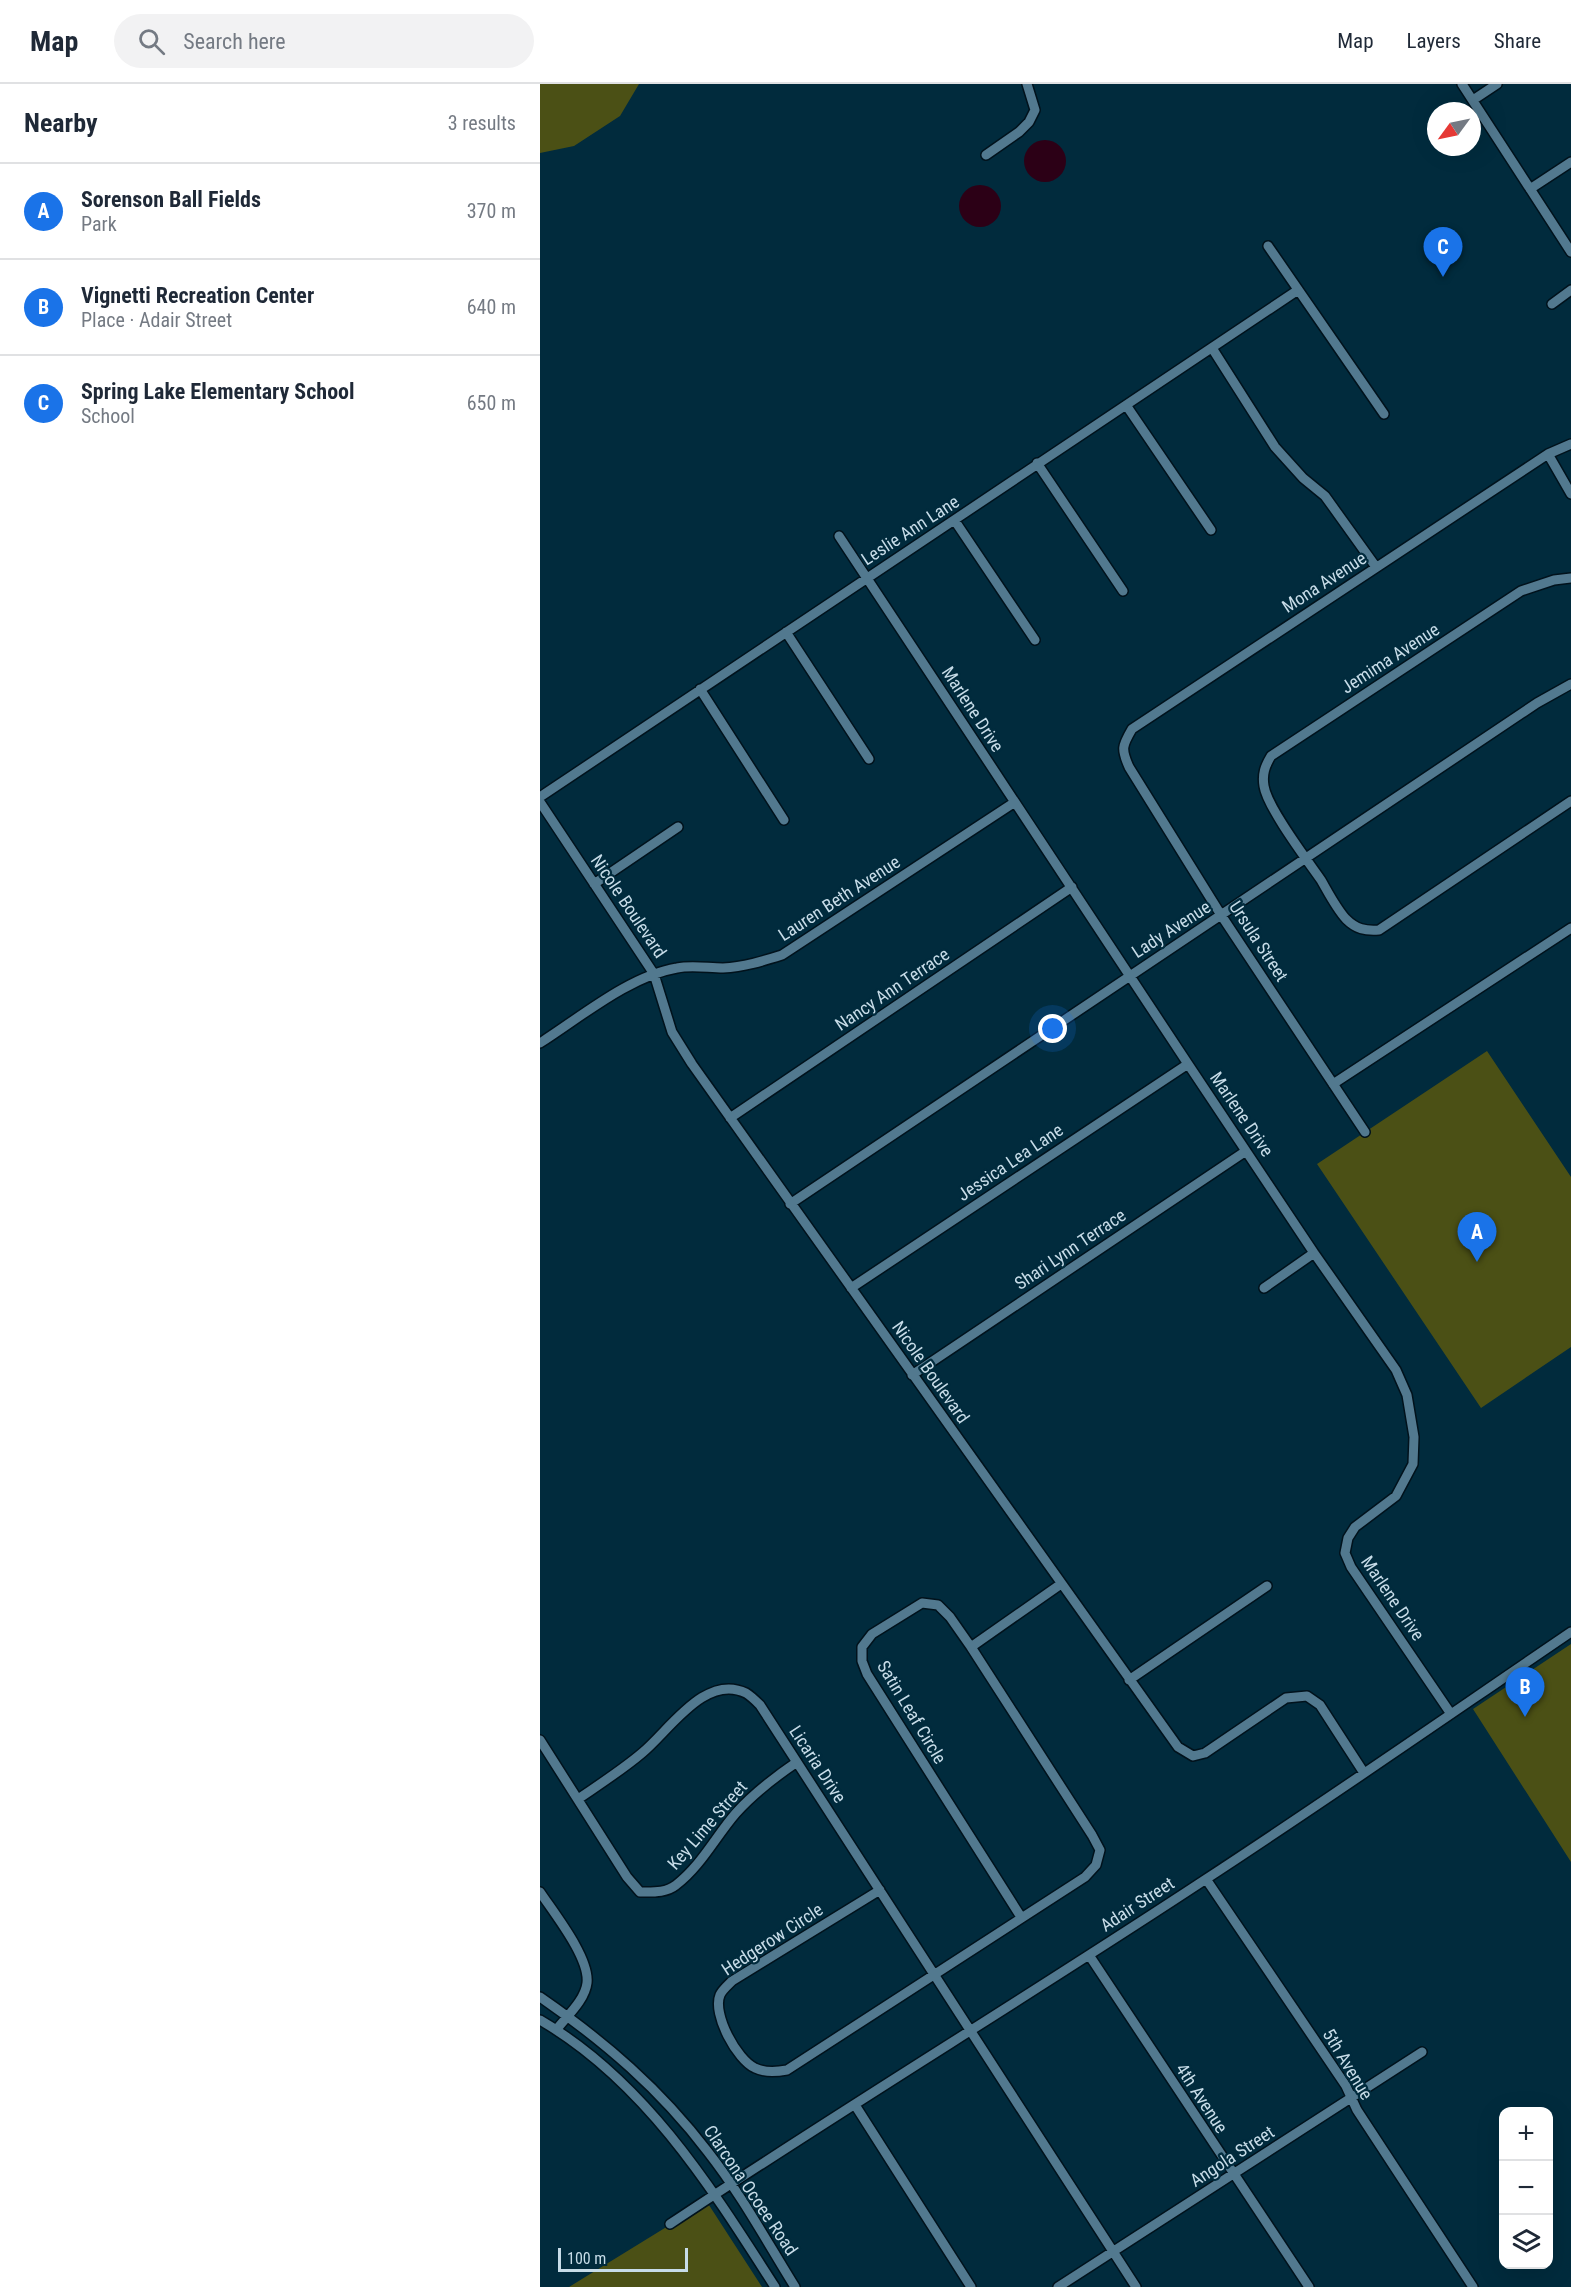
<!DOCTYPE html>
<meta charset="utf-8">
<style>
:root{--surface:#fff;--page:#f2f2f3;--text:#1f2937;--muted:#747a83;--line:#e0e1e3;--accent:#1a73e8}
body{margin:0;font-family:"Roboto Condensed",sans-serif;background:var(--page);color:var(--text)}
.controls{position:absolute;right:18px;bottom:18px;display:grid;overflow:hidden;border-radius:12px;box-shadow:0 6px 24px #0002}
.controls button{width:54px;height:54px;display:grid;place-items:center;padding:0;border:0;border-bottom:2px solid var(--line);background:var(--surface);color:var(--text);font:30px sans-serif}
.compass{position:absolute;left:887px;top:18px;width:54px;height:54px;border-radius:50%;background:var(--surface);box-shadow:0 6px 24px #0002;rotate:237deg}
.scale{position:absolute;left:18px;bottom:15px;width:130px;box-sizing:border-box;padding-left:6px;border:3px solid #c7dce8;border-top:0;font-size:16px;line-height:21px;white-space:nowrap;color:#c7dce8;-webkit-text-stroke:4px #012b3d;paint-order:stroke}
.you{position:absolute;left:513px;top:945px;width:21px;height:21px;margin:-15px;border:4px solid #fff;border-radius:50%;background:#1a73e8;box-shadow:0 0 0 9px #1a73e833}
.badge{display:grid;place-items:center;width:39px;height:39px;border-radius:50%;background:var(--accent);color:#fff;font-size:20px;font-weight:700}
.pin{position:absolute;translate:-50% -50px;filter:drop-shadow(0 2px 3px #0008)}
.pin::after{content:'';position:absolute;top:32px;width:21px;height:18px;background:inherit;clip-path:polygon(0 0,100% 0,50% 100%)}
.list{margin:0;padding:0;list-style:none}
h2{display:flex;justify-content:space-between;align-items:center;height:78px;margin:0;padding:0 24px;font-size:26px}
h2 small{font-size:20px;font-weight:400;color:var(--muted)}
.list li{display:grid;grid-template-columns:39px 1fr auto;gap:18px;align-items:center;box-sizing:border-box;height:96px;padding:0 24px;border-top:2px solid var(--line)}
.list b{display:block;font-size:22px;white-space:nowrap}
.list p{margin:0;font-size:20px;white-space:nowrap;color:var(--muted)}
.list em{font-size:20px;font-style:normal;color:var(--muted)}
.icon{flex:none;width:33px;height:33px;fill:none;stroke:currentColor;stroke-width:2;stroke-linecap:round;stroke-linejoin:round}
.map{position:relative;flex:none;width:1031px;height:2203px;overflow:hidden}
header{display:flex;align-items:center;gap:36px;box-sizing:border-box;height:84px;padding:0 30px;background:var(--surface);border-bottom:2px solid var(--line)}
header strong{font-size:28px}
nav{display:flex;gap:33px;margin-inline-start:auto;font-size:21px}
.search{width:420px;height:54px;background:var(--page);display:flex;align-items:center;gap:15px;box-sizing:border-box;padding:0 21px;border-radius:33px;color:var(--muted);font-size:22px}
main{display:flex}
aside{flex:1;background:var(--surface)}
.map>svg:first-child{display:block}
</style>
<header>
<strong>Map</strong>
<div class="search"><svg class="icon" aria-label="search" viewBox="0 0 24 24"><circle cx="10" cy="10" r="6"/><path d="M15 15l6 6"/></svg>Search here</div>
<nav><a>Map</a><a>Layers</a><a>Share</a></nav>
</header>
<main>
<aside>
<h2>Nearby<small>3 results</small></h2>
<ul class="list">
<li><span class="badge">A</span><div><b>Sorenson Ball Fields</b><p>Park</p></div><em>370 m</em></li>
<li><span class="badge">B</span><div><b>Vignetti Recreation Center</b><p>Place · Adair Street</p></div><em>640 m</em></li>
<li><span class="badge">C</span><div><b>Spring Lake Elementary School</b><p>School</p></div><em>650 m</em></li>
</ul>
</aside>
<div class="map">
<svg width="1031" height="2203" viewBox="0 0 1031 2203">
<rect width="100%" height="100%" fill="#012b3d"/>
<path fill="#4b5015" d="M0 0H99L80 32 34 62 0 69Z
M947 967 1031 1093V1263L941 1324 777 1080Z
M1031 1560V1778L933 1625Z
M167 2118 222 2203H29Z"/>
<path fill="#2c0016" d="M484 77a21 21 0 1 1 42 0a21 21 0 1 1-42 0Z
M419 122a21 21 0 1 1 42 0a21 21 0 1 1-42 0Z"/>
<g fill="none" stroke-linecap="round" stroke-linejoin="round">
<defs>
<path id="minor" d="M922 0 1031 168
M933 16 957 0
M446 71 479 48 489 38 495 26 487 0
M990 105 1031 78
M728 162 844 330
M1012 220 1031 206
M672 264 735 363 763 394 785 412 836 483
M586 321 671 446
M1008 370 1031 410
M497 379 583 507
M415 437 495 556
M299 452 648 980 774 1169 856 1286 867 1311 874 1353 873 1380 856 1412 815 1443 808 1454 805 1469 811 1483 911 1630
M1031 494 1014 496 981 507 731 672C725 682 722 690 724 702 727 723 767 776 781 796 788 808 796 824 806 835 816 845 825 847 839 846L1031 717
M246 548 329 675
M160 605 244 736
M0 713 758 206
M0 718 114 890 132 948 152 980 638 1663 653 1672 665 1669 746 1614 767 1612 780 1621 824 1689
M54 800 138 743
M0 959C41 933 89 892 137 884 152 881 168 884 183 884 204 883 223 877 242 871L475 718
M793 1000 1031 844
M190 1034 532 803
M825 1048 681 831 589 683C581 665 582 662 592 645L1008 370 1031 360
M250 1120 997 619 1031 600
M311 1204 648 980
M724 1204 774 1169
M372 1291 706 1067
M431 1563 521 1500
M589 1596 727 1502
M0 1656 87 1793 100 1808C113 1808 126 1809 136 1801 161 1782 176 1752 196 1729 214 1709 235 1693 257 1678
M38 1715C60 1700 82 1686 102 1669 129 1647 165 1589 206 1609 211 1612 216 1617 220 1621L596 2203
M666 1795 806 2002 817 2026 933 2203
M340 1806 192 1897C188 1901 182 1906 180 1911 172 1930 197 1976 215 1984 225 1989 236 1988 247 1986L545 1793 556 1781 560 1766 552 1751 431 1563 410 1533 398 1521 382 1519 332 1550 322 1563V1577L327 1590 481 1833
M0 1808C14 1829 50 1874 47 1899 45 1916 27 1932 17 1945
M549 1871 769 2203
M0 1913C65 1958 120 2005 168 2068 201 2110 227 2158 255 2203
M0 1936C105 1997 171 2103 235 2203
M315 2021 431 2203
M130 2140C306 2023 487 1913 663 1797 787 1716 909 1631 1031 1548
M518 2203 882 1968"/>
</defs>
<use href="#minor" stroke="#01121c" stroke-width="12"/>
<use href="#minor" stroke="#52798f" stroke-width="9"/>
</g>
<g text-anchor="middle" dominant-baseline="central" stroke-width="4.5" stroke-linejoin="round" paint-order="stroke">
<g font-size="18" fill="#c7dce8" stroke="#012b3d">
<text transform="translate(370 446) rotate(-33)">Leslie Ann Lane</text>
<text transform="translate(784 498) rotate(-33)">Mona Avenue</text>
<text transform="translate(850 574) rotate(-33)">Jemima Avenue</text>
<text transform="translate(433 625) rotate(57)">Marlene Drive</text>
<text transform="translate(299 814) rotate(-33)">Lauren Beth Avenue</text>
<text transform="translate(89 822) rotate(56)">Nicole Boulevard</text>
<text transform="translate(631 845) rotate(-33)">Lady Avenue</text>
<text transform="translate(719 857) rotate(57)">Ursula Street</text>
<text transform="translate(352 905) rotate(-34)">Nancy Ann Terrace</text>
<text transform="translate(702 1030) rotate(56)">Marlene Drive</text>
<text transform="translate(470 1078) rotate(-34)">Jessica Lea Lane</text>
<text transform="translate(530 1165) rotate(-34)">Shari Lynn Terrace</text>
<text transform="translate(391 1288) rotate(55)">Nicole Boulevard</text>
<text transform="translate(853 1514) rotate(56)">Marlene Drive</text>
<text transform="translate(372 1628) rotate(59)">Satin Leaf Circle</text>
<text transform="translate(278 1680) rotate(57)">Licaria Drive</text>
<text transform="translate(167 1741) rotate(-49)">Key Lime Street</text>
<text transform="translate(597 1820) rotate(-33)">Adair Street</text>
<text transform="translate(232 1855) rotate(-33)">Hedgerow Circle</text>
<text transform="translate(808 1980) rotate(59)">5th Avenue</text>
<text transform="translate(662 2014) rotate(57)">4th Avenue</text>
<text transform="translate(692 2072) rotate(-33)">Angola Street</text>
<text transform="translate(211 2106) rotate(56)">Clarcona Ocoee Road</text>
</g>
</g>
</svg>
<div class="controls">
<button>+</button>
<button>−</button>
<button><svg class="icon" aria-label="layers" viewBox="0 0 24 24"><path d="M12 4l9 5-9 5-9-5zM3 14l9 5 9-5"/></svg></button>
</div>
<svg class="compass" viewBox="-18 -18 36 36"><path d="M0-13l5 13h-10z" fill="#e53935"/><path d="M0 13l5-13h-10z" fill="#747a83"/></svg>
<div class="scale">100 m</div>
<div class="you"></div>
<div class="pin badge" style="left:937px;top:1178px">A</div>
<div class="pin badge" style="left:985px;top:1633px">B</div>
<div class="pin badge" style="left:903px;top:193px">C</div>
</div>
</main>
